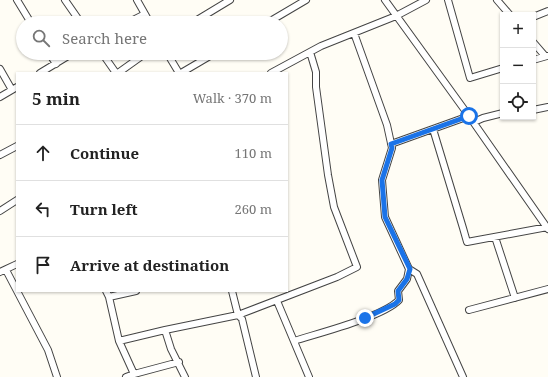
<!DOCTYPE html>
<meta charset="utf-8">
<style>
:root{--surface:#fff;--page:#f6f6f6;--text:#222;--muted:#767676;--line:#e0e0e0}
body{margin:0;font-family:"Noto Serif",serif;background:var(--page);color:var(--text)}
.controls{position:absolute;right:12px;top:12px;display:grid;overflow:hidden;border-radius:0px;box-shadow:0 1px 3px #0004}
.controls button{width:36px;height:36px;display:grid;place-items:center;padding:0;border:0;border-bottom:1px solid var(--line);background:var(--surface);color:var(--text);font:20px sans-serif}
.stop{position:absolute;width:12px;height:12px;margin:-9px;border:3px solid #1a73e8;border-radius:50%;background:#fff}
.stop.end{background:#1a73e8;border-color:#fff;box-shadow:0 1px 4px #0008}
.list{margin:0;padding:0;list-style:none}
h2{display:flex;justify-content:space-between;align-items:center;height:52px;margin:0;padding:0 16px;font-size:17px}
h2 small{font-size:13px;font-weight:400;color:var(--muted)}
.list li{display:grid;grid-template-columns:26px 1fr auto;gap:12px;align-items:center;box-sizing:border-box;height:56px;padding:0 16px;border-top:1px solid var(--line)}
.list b{display:block;font-size:15px;white-space:nowrap}
.list em{font-size:13px;font-style:normal;color:var(--muted)}
.icon{flex:none;width:22px;height:22px;fill:none;stroke:currentColor;stroke-width:2;stroke-linecap:round;stroke-linejoin:round}
.map{position:relative;flex:none;width:548px;height:377px;overflow:hidden}
.search{position:absolute;background:var(--surface);box-shadow:0 1px 3px #0004;left:16px;top:16px;width:272px;height:44px;display:flex;align-items:center;gap:10px;box-sizing:border-box;padding:0 14px;border-radius:22px;color:var(--muted);font-size:15px}
.panel{position:absolute;background:var(--surface);box-shadow:0 1px 3px #0004;left:16px;top:72px;width:272px;height:220px;border-radius:0px}
.map>svg:first-child{display:block}
</style>
<div class="map">
<svg width="548" height="377" viewBox="0 0 548 377">
<rect width="100%" height="100%" fill="#fffdf5"/>
<g fill="none" stroke-linecap="round" stroke-linejoin="round">
<defs>
<path id="minor" d="M17 0 31 23
M65 0 81 23
M137 0 150 23
M385 0 469 116 548 229
M448 0 470 78 503 68
M497 0 510 15
M533 17 548 11
M127 23 145 14
M192 23 230 0
M267 23 306 0
M354 33 387 125 392 148 382 180 385 217 409 269 417 274 463 377
M533 42 545 56
M49 53 56 64
M102 53 116 73
M167 53 179 73
M533 60 547 56
M0 69 12 90
M40 73 73 53
M118 73 146 53
M181 73 215 53
M271 73 321 46 396 16 426 0
M0 97 17 87
M533 110 548 107
M474 122 483 118 503 113
M433 129 463 228 467 242 548 227
M391 144 469 116
M0 155 17 146
M0 211 17 200
M495 237 515 298
M6 270 17 291
M0 272 17 264
M17 291 48 350 57 377
M106 291 109 297 119 341 134 374
M232 291 238 315 242 319 256 377
M109 297 136 291
M277 301 309 377
M469 310 548 289
M165 330 238 315 337 277 357 267 334 207 328 175 316 87V72L310 52
M119 341 165 330 171 349 185 377
M294 341C319 333 383 317 399 300L398 291 407 279 409 269
M126 377 134 374 179 362"/>
</defs>
<use href="#minor" stroke="#444" stroke-width="8"/>
<use href="#minor" stroke="#fff" stroke-width="6"/>
</g>
<g fill="none" stroke-linecap="round" stroke-linejoin="round">
<path stroke="#1a73e8" stroke-width="5" d="M365 318 395 304 399 300 398 291 407 279 410 269 385 217 382 180 392 148 391 144 469 116"/>
</g>
</svg>
<div class="controls">
<button>+</button>
<button>−</button>
<button><svg class="icon" aria-label="locate" viewBox="0 0 24 24"><circle cx="12" cy="12" r="6"/><path d="M12 2v4M12 18v4M2 12h4M18 12h4"/></svg></button>
</div>
<div class="stop" style="left:469px;top:116px"></div>
<div class="stop end" style="left:365px;top:318px"></div>
<div class="search"><svg class="icon" aria-label="search" viewBox="0 0 24 24"><circle cx="10" cy="10" r="6"/><path d="M15 15l6 6"/></svg>Search here</div>
<section class="panel">
<h2>5 min<small>Walk · 370 m</small></h2>
<ul class="list">
<li><svg class="icon" aria-label="ahead" viewBox="0 0 24 24"><path d="M12 20V5M6 11l6-6 6 6"/></svg><div><b>Continue</b></div><em>110 m</em></li>
<li><svg class="icon" aria-label="left" viewBox="0 0 24 24"><path d="M17 20v-9H6M10 6l-5 5 5 5"/></svg><div><b>Turn left</b></div><em>260 m</em></li>
<li><svg class="icon" aria-label="arrive" viewBox="0 0 24 24"><path d="M6 21V4h12l-3 4 3 4H6"/></svg><div><b>Arrive at destination</b></div></li>
</ul>
</section>
</div>
